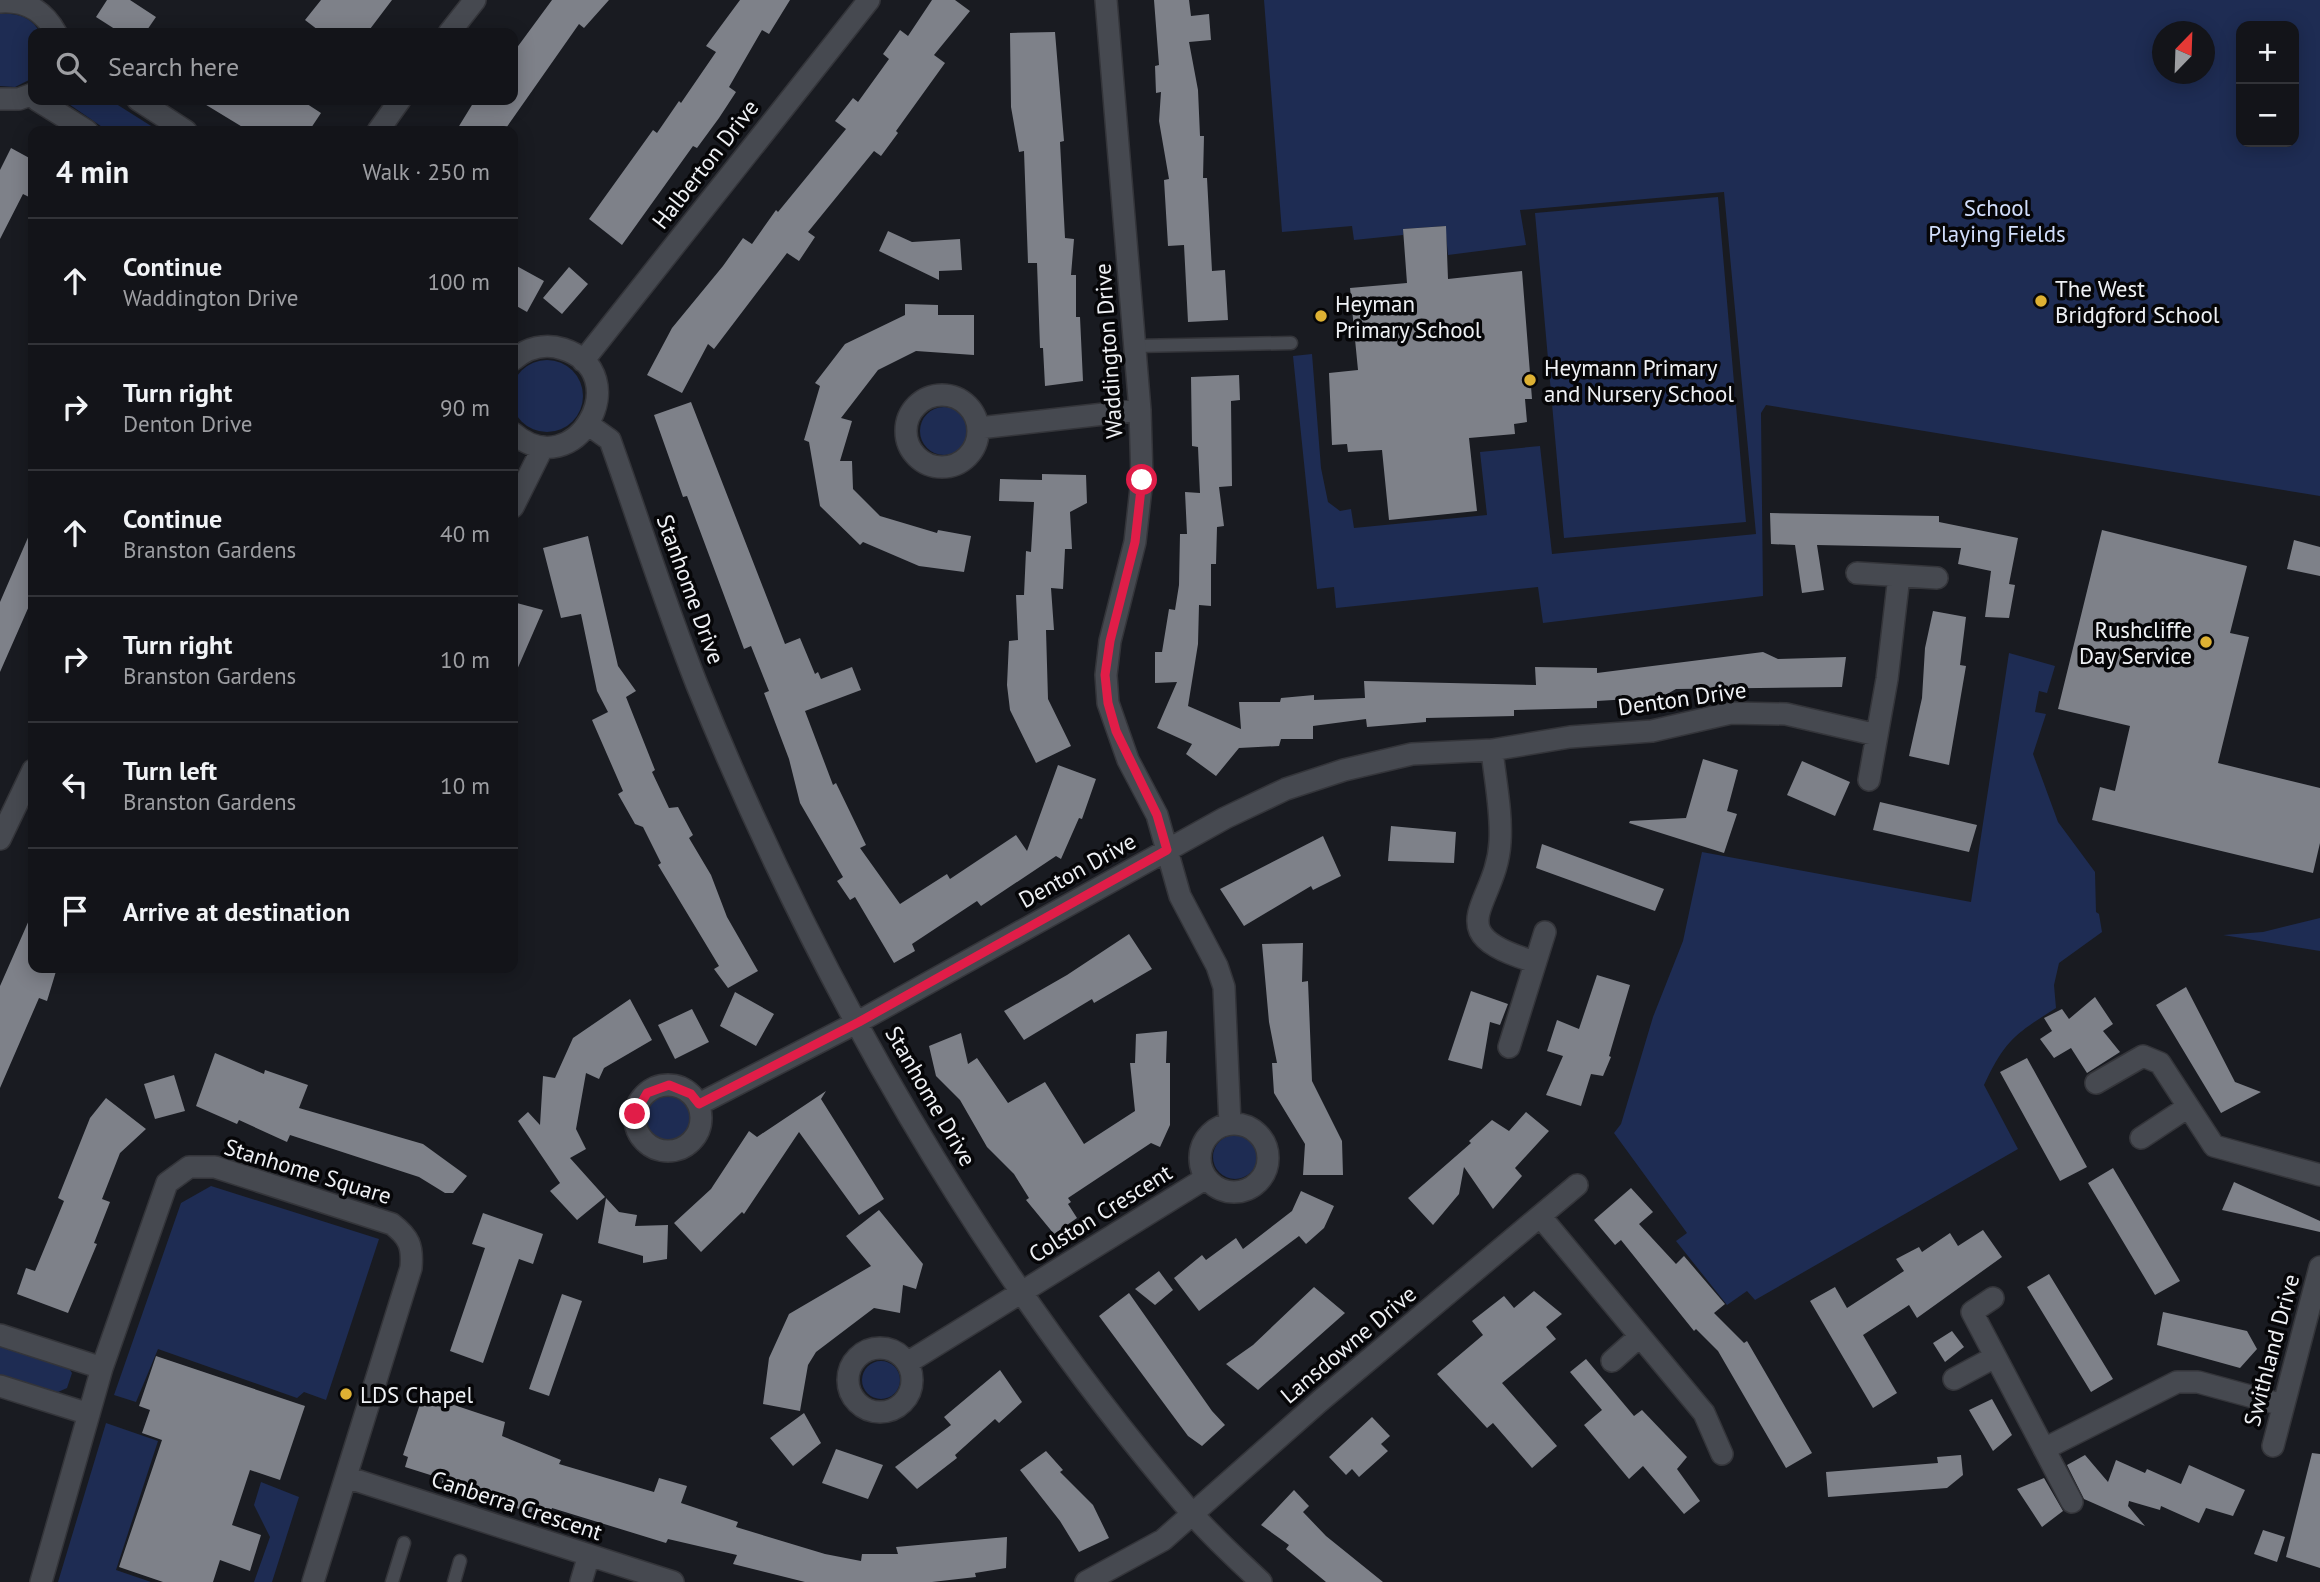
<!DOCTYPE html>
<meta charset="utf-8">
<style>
:root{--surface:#131419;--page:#1c1d22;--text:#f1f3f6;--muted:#9d9ea2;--line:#323338}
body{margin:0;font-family:"PT Sans",sans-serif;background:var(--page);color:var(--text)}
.controls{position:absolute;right:21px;top:21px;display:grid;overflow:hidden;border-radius:14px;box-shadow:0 4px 18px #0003}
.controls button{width:63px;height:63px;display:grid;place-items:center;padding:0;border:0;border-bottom:2px solid var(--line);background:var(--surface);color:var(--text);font:35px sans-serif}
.compass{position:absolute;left:2152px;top:21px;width:63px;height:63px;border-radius:50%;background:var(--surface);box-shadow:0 4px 18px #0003;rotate:23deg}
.stop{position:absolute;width:21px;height:21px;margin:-16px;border:5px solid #e11d48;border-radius:50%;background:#fff}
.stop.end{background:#e11d48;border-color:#fff;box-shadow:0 2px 7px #0008}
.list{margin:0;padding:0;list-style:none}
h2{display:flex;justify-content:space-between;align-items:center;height:91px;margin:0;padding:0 28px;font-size:30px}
h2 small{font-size:23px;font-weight:400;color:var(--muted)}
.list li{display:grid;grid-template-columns:46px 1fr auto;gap:21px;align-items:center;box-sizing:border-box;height:126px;padding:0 28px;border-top:2px solid var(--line)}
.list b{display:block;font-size:26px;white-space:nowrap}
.list p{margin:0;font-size:23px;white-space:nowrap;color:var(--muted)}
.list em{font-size:23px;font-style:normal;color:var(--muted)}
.icon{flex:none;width:38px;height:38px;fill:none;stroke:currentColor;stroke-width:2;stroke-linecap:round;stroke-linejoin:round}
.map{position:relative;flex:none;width:2320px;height:1582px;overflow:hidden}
.search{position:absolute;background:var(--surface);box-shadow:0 4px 18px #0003;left:28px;top:28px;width:490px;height:77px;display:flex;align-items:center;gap:18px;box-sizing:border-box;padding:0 24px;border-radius:14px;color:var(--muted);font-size:26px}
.panel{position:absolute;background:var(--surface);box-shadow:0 4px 18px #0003;left:28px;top:126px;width:490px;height:847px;border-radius:14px}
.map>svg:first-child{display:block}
</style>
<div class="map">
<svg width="2320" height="1582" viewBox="0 0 2320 1582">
<rect width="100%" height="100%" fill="#191b21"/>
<path fill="#1e2c53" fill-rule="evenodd" d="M1264 0H2320V496L1766 405 1761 413 1763 596 1543 623 1538 587 1336 608 1334 587 1317 589 1293 356 1312 354 1321 468 1328 502 1340 511 1351 509 1354 528 1487 515 1480 452 1540 446 1552 554 1756 534 1724 192 1520 210 1526 245 1448 255 1445 226 1403 229V235L1354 240 1352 226 1282 232ZM2241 26H2294V142H2241ZM2162 32H2204V74H2162Z
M0 14C17 13 32 17 40 33H33V78L15 87 0 86Z
M63 100H110L159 131H108Z
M1718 197 1746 522 1564 538 1535 213Z
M511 396a36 36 0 1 1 72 0a36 36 0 1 1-72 0Z
M920 431a24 24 0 1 1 48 0a24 24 0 1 1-48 0Z
M2009 653 2055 666 2047 693 2039 691 2035 712 2046 714 2033 754 2058 822 2095 872 2096 912 2099 914 2102 932 2059 963 2054 985 2056 1008C2015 1034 2005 1040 1984 1085L2018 1149 1755 1300 1747 1291 1727 1305 1676 1241 1687 1233 1614 1133 1621 1124 1653 1017 1683 941 1702 852 1971 902Z
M2320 918V951L2223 935 2263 932Z
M646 1118a23 23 0 1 1 46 0a23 23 0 1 1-46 0Z
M1213 1157a22 22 0 1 1 44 0a22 22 0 1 1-44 0Z
M211 1186 379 1239 326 1400 304 1392 297 1398 158 1349 136 1402 114 1395 181 1203Z
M0 1343 66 1364 72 1373 67 1388 58 1392 0 1375Z
M862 1380a19 19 0 1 1 38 0a19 19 0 1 1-38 0Z
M106 1423 158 1441 116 1570 151 1582H58Z
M261 1482 299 1497 272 1582H254L270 1537 254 1505Z"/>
<path fill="#7e8189" d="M107 0H130L156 17 145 33H121L96 17Z
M321 0H392L367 33H322L305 20Z
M552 0H609L584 28 579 24 504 131H456L475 100H513V53Z
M740 0H790L769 34 762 30 729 87 736 92 719 118 697 148 693 146 622 245 589 219 653 130 657 133 679 101 681 103 716 52 706 46Z
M932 0H955L970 11 934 55 945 63 896 131 898 133 881 156 874 151 808 232 815 237 799 261 787 253 714 349 708 344 682 393 647 375 672 328 723 266 743 238 752 244 776 210 778 212 846 129 835 121 853 98 858 102 889 59 883 54 900 30 908 36Z
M1154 0H1189L1191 16 1209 14 1211 40 1189 42 1198 90 1200 136H1204L1203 178H1207L1212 271 1225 270 1228 320 1188 322 1184 245 1168 246 1164 180 1169 179 1159 121 1161 92 1156 93 1155 66 1159 65Z
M1055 32 1064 141 1060 142 1065 238 1074 239 1071 275H1076V317H1080L1083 381 1045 386 1043 348H1040L1037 263H1028L1024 151 1019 152 1011 107 1010 33Z
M198 100H301L321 113 309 131H249Z
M11 148 33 160V199L23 194 0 239V170Z
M1446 226 1448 279 1522 271 1532 399H1525L1527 422 1514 424 1515 434 1469 438 1477 511 1389 520 1382 450 1348 452 1347 444 1332 445 1329 373 1358 370 1350 288 1407 283 1403 229Z
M888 231 912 242 960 239 962 270 939 271V280L879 251Z
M513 264 544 281 527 312 513 304Z
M569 267 588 284 562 314 543 298Z
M905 304 938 305V315H974V355L916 351 878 370 841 418 852 421 840 461H852L853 489 880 516 937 533 938 530 971 536 964 572 919 566 863 542 860 545 820 506 809 442 804 440 820 386 815 383 845 344 905 315Z
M1239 375 1240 400 1231 401 1232 486 1219 487 1224 526 1217 527 1216 564H1211V606L1199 605 1198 644 1188 706 1241 729 1239 702H1280L1281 698 1314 695V700L1365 698 1364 681 1536 685 1535 667 1597 668V673L1763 652 1778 659 1846 657 1842 687 1676 689 1653 702 1646 698 1597 701V708L1514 710V716L1426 718V722L1367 727 1366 719 1313 726V739H1281L1279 746 1239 748 1216 776 1186 754 1192 744 1157 728 1177 682 1155 683V652H1162L1169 609 1175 610 1179 585 1180 534H1187L1185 492 1200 493 1198 447 1192 446 1191 377Z
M691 402 785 644 800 638 815 674 818 672 821 679 852 667 861 690 805 711 833 785 836 783 866 845 860 848 900 904 947 874 950 879 1016 835 1027 851 1058 765 1096 779 1082 819 1079 818 1061 859 1056 856 981 906 977 901 912 944 915 951 894 963 855 897 850 900 837 881 843 877 800 803 789 759 764 693 769 691 751 646 744 649 687 496 683 497 654 415Z
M1042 474 1086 475 1087 503 1070 512 1072 549H1065L1063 589 1051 588 1054 630H1046L1048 699 1071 746 1036 763 1010 710 1007 685 1009 641 1018 640 1016 595H1024L1026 551 1031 552 1034 502 999 501 1000 479 1042 480Z
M1770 513 1939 516V522L2018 538 2009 584 2015 585 2009 618 1985 617 1991 571 1958 564 1961 548 1817 545 1824 590 1802 593 1795 545 1771 544Z
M33 526V597L0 672V602Z
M2102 530 2247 566 2230 633 2249 637 2218 763 2320 788V843L2313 873 2092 820 2100 787 2115 791 2130 726 2058 709Z
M588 536 618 666 636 691 626 697 655 770 652 772 669 808 678 807 693 835 689 838 711 875 727 917 758 971 728 988 714 969 719 966 658 865 661 863 643 827 635 824 618 794 623 791 592 720 608 712 597 691 581 614 561 618 543 548Z
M2294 540 2320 547V576L2287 569Z
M513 602 543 610 513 679Z
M1933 611 1966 617 1960 665 1966 666 1949 765 1909 756 1922 698 1925 648Z
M1703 759 1738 770 1727 811 1737 814 1724 853 1629 823 1630 821 1686 818Z
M1802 761 1850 782 1835 816 1787 795Z
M1880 802 1977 825 1969 852 1873 830Z
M1391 826 1456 832 1454 863 1388 861Z
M1323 836 1341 876 1313 890 1311 886 1244 926 1220 889Z
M1542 844 1664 889 1655 911 1536 868Z
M33 911V968H57L47 1001 39 998 0 1088V986Z
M1129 934 1152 969 1094 1003 1092 999 1024 1040 1004 1011 1067 975Z
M1303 943 1302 982 1308 981 1312 1081 1342 1141 1343 1175H1303L1305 1144 1274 1093 1272 1063H1277L1269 1022 1262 944Z
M1597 975 1630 985 1609 1056 1611 1057 1603 1076 1591 1074 1581 1106 1546 1095 1563 1056 1547 1051 1557 1020 1579 1029Z
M2186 987 2235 1082 2261 1092 2221 1113 2156 1005Z
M1471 991 1508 1004 1500 1025 1490 1022 1482 1069 1448 1060Z
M735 992 774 1014 756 1046 720 1026Z
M2095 997 2113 1024 2103 1031 2120 1052 2087 1073 2071 1048 2054 1058 2040 1039 2052 1031 2044 1018 2062 1009 2069 1019Z
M630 999 652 1040 604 1068 599 1079 586 1073 576 1129 586 1149 570 1158 605 1197 577 1220 550 1191 560 1183 518 1121 528 1112 540 1125 543 1076 555 1078 573 1038Z
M692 1009 709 1042 675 1059 658 1025Z
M1167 1031 1166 1063H1170V1125L1160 1147 1151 1143 1068 1198 1071 1202 1068 1204 1077 1218 1054 1234 1026 1200 1029 1198 1014 1174 987 1147 960 1100 936 1076 929 1046 961 1033 968 1064 977 1058 1008 1103 1045 1082 1084 1144 1135 1111 1130 1063H1135L1136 1034Z
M215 1053 264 1074 265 1070 308 1085 299 1108 423 1144 467 1176 453 1193H445L419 1177 290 1135 287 1142 239 1120 237 1124 196 1106Z
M2027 1058 2087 1167 2060 1181 2000 1072Z
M174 1075 185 1111 155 1119 144 1084Z
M826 1091 821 1099 884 1199 859 1215 799 1132 744 1214 742 1212 701 1252 674 1223 711 1189 749 1131 757 1137Z
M106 1098 146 1129 120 1153 102 1199 110 1202 94 1243 97 1244 68 1313 17 1294 26 1268 35 1271 64 1201 58 1198 90 1118Z
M1526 1112 1549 1131 1515 1168 1522 1176 1493 1209 1464 1167 1459 1194 1433 1225 1408 1198 1471 1143 1469 1141 1492 1120 1509 1131Z
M2113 1168 2180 1281 2155 1295 2088 1183Z
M2234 1182 2320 1221V1232L2222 1210Z
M1631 1188 1653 1212 1639 1224 1676 1264 1684 1256 1725 1304 1714 1313 1744 1343 1747 1341 1812 1453 1786 1468 1718 1351 1696 1329 1694 1331 1621 1240 1615 1245 1594 1220Z
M1301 1191 1334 1206 1324 1228 1306 1244 1299 1236 1199 1311 1174 1278 1202 1255 1206 1260 1236 1238 1243 1249 1292 1211Z
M606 1198 619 1212 637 1215 635 1226 668 1225 667 1259 643 1263V1256L598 1243Z
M879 1210 923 1264 916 1289 903 1285 900 1313 874 1308 816 1352 808 1365 800 1411 763 1404 769 1358 789 1314 871 1266 846 1236Z
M483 1213 543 1234 533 1264 519 1259 483 1363 450 1351 485 1248 472 1244Z
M1983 1230 2002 1257 1917 1318 1909 1305 1863 1335 1897 1393 1873 1408 1810 1301 1835 1287 1847 1308 1904 1271 1896 1259 1919 1247 1922 1252 1950 1233 1958 1246Z
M1159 1271 1173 1290 1155 1305 1135 1289Z
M2049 1274 2113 1379 2091 1392 2027 1287Z
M1314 1287 1345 1313 1258 1390 1226 1364 1253 1345Z
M1534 1291 1562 1314 1546 1327 1556 1339 1502 1383 1557 1446 1532 1468 1493 1423 1487 1428 1437 1374 1483 1335 1472 1321 1504 1296 1514 1308Z
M1129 1293 1212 1411 1225 1425 1202 1446 1188 1436 1099 1316Z
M562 1294 582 1301 549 1396 529 1389Z
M2163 1312 2247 1331 2257 1349 2240 1368 2157 1345Z
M1952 1331 1964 1347 1945 1362 1933 1343Z
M156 1356 305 1406 280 1480 250 1470 232 1525 261 1535 250 1571 220 1560 213 1582H163L119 1567 162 1440 142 1433 150 1410 139 1406Z
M1586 1359 1634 1416 1642 1410 1687 1457 1677 1469 1700 1501 1684 1514 1643 1466 1629 1479 1584 1425 1602 1410 1570 1372Z
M1000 1370 1022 1402 999 1423 995 1419 955 1455 957 1458 917 1489 895 1467 951 1425 944 1417Z
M425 1389 456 1398 454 1405 505 1422 502 1436 561 1460 559 1464 654 1492 659 1478 687 1486 681 1503 738 1522 736 1527 825 1554 861 1561 862 1554H898L896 1547 1007 1537 1006 1568 975 1573 976 1577 932 1582H805L733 1564 737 1555 668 1539 666 1543 552 1508 549 1518 441 1485 443 1479 405 1467 408 1457 403 1455Z
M1992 1399 2012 1435 1993 1451 1969 1410Z
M804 1413 821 1443 793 1466 770 1438Z
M1372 1417 1390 1436 1381 1444 1388 1451 1359 1477 1352 1469 1346 1475 1329 1457Z
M836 1449 883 1465 868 1499 822 1483Z
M1046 1451 1063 1470 1060 1472 1093 1505 1109 1538 1079 1552 1060 1521 1020 1470Z
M2312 1453 2320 1454V1568L2286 1557Z
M1961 1455 1963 1475 1947 1488 1828 1497 1826 1472 1938 1463 1937 1457Z
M2085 1455 2108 1482 2116 1460 2145 1473 2147 1469 2181 1484 2189 1465 2245 1490 2233 1516 2206 1508 2199 1523 2161 1506 2160 1510 2129 1501 2128 1506 2145 1526 2084 1499 2067 1465Z
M2044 1478 2063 1511 2042 1527 2017 1489Z
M1294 1490 1309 1506 1303 1512 1326 1536 1383 1582H1326L1286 1549 1289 1545 1261 1525Z
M2263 1530 2285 1537 2277 1562 2254 1554Z"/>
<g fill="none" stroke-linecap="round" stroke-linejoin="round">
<defs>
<path id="service" d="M1135 346 1291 343
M392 1582 404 1543
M454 1582 460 1561"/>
<path id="minor" d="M1106 0 1140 410 1142 479 1135 542 1110 641 1106 675 1108 703 1128 760 1157 815 1180 896 1217 966 1224 987 1230 1124
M0 2C26 0 44 11 56 33
M449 33 475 0
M0 99H19L33 94
M37 100 87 131
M138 100 186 131
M378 131 400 100
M513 360C527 348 545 343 563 349 638 373 576 487 513 433
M583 361 869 0
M906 431a36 36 0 1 1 72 0a36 36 0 1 1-72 0Z
M589 425 610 440C639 521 665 604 697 685 817 981 981 1268 1190 1511 1211 1536 1237 1559 1261 1582
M979 428 1140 410
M513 507 543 447
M1857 573 1937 578
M1492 750C1495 780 1502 812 1500 842 1497 906 1434 932 1535 962
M1869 780 1887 679 1899 576
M0 839 33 770
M1509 1047 1545 932
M2096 1083 2143 1056 2160 1063 2214 1146 2320 1175
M635 1118a33 33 0 1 1 66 0a33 33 0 1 1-66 0Z
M699 1104 858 1022 1225 818 1286 789 1344 770 1412 754 1492 750 1570 737 1652 731 1731 713 1786 714 1877 735
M1200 1158a34 34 0 1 1 68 0a34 34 0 1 1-68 0Z
M2141 1138 2188 1107
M1540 1216 1577 1185
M1993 1298 1972 1312 2072 1502
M0 1335 102 1368
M848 1380a32 32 0 1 1 64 0a32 32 0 1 1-64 0Z
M1612 1361 1640 1336
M907 1363 1206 1178
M1954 1379 1995 1357
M0 1386 89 1414
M2273 1446 2320 1267
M2044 1449 2177 1382H2198L2283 1405
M346 1477 673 1582
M41 1582 102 1368 167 1183 189 1167H215L392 1224C409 1237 413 1246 411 1268L313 1582
M581 1582 589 1555
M1086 1582 1163 1540 1320 1401 1540 1216 1704 1413 1722 1454"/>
</defs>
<use href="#service" stroke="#34353a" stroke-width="15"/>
<use href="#minor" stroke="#34353a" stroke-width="24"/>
<use href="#service" stroke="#464950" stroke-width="12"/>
<use href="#minor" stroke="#464950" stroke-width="21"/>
</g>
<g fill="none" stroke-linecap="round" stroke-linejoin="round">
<path stroke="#e11d48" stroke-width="9" d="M635 1114 647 1093 669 1085 691 1094 699 1104 859 1022 1167 850 1157 815 1116 731 1108 703 1105 675 1110 641 1135 542 1142 480"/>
</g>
<g fill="#deb133" stroke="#060608" stroke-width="2.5">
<circle cx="2041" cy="301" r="7"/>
<circle cx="1321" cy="316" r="7"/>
<circle cx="1530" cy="380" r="7"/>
<circle cx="2206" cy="642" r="7"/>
<circle cx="346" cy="1394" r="7"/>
</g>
<g text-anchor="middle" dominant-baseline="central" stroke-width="7" stroke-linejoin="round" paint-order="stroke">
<g font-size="23" fill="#eff1f5" stroke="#060608">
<text transform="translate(705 164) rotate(-52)">Halberton Drive</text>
<text transform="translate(1108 351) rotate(-94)">Waddington Drive</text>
<text transform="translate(691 589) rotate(70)">Stanhome Drive</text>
<text transform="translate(1682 698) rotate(-8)">Denton Drive</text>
<text transform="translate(1077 870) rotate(-29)">Denton Drive</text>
<text transform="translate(931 1096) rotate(60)">Stanhome Drive</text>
<text transform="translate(308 1171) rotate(17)">Stanhome Square</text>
<text transform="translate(1100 1213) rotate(-32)">Colston Crescent</text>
<text transform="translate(1348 1344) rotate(-40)">Lansdowne Drive</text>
<text transform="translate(2271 1350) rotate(-75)">Swithland Drive</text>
<text transform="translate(517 1505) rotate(18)">Canberra Crescent</text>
</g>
<g font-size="23" fill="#d1defc" stroke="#060608">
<text x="1997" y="207">School<tspan x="1997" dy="26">Playing Fields</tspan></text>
</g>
<g font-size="23" fill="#eff1f5" stroke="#060608" text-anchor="start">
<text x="2055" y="288">The West<tspan x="2055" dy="26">Bridgford School</tspan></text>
<text x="1335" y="303">Heyman<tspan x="1335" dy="26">Primary School</tspan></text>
<text x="1544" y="367">Heymann Primary<tspan x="1544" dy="26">and Nursery School</tspan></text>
<text x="2192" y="629" text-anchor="end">Rushcliffe<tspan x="2192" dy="26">Day Service</tspan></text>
<text x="360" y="1394">LDS Chapel</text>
</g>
</g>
</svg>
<div class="controls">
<button>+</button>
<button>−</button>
</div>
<svg class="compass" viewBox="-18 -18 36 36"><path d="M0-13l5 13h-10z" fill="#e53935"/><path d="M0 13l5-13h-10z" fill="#9d9ea2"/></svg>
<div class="stop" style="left:1142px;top:480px"></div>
<div class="stop end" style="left:635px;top:1114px"></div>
<div class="search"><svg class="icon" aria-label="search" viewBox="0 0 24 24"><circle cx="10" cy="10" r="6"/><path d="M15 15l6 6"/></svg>Search here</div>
<section class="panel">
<h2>4 min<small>Walk · 250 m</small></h2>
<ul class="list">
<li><svg class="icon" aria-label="ahead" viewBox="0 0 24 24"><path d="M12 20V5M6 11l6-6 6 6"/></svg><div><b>Continue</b><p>Waddington Drive</p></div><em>100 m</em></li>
<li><svg class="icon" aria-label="right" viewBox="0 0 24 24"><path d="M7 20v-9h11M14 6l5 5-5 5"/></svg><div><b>Turn right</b><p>Denton Drive</p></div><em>90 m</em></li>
<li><svg class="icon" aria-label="ahead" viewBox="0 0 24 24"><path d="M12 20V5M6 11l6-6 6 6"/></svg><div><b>Continue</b><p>Branston Gardens</p></div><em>40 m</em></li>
<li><svg class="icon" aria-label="right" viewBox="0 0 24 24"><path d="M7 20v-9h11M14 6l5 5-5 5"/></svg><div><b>Turn right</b><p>Branston Gardens</p></div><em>10 m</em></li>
<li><svg class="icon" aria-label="left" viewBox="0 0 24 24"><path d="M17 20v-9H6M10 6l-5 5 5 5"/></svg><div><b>Turn left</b><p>Branston Gardens</p></div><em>10 m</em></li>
<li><svg class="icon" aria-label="arrive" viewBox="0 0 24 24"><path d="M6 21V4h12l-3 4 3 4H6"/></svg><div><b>Arrive at destination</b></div></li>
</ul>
</section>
</div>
